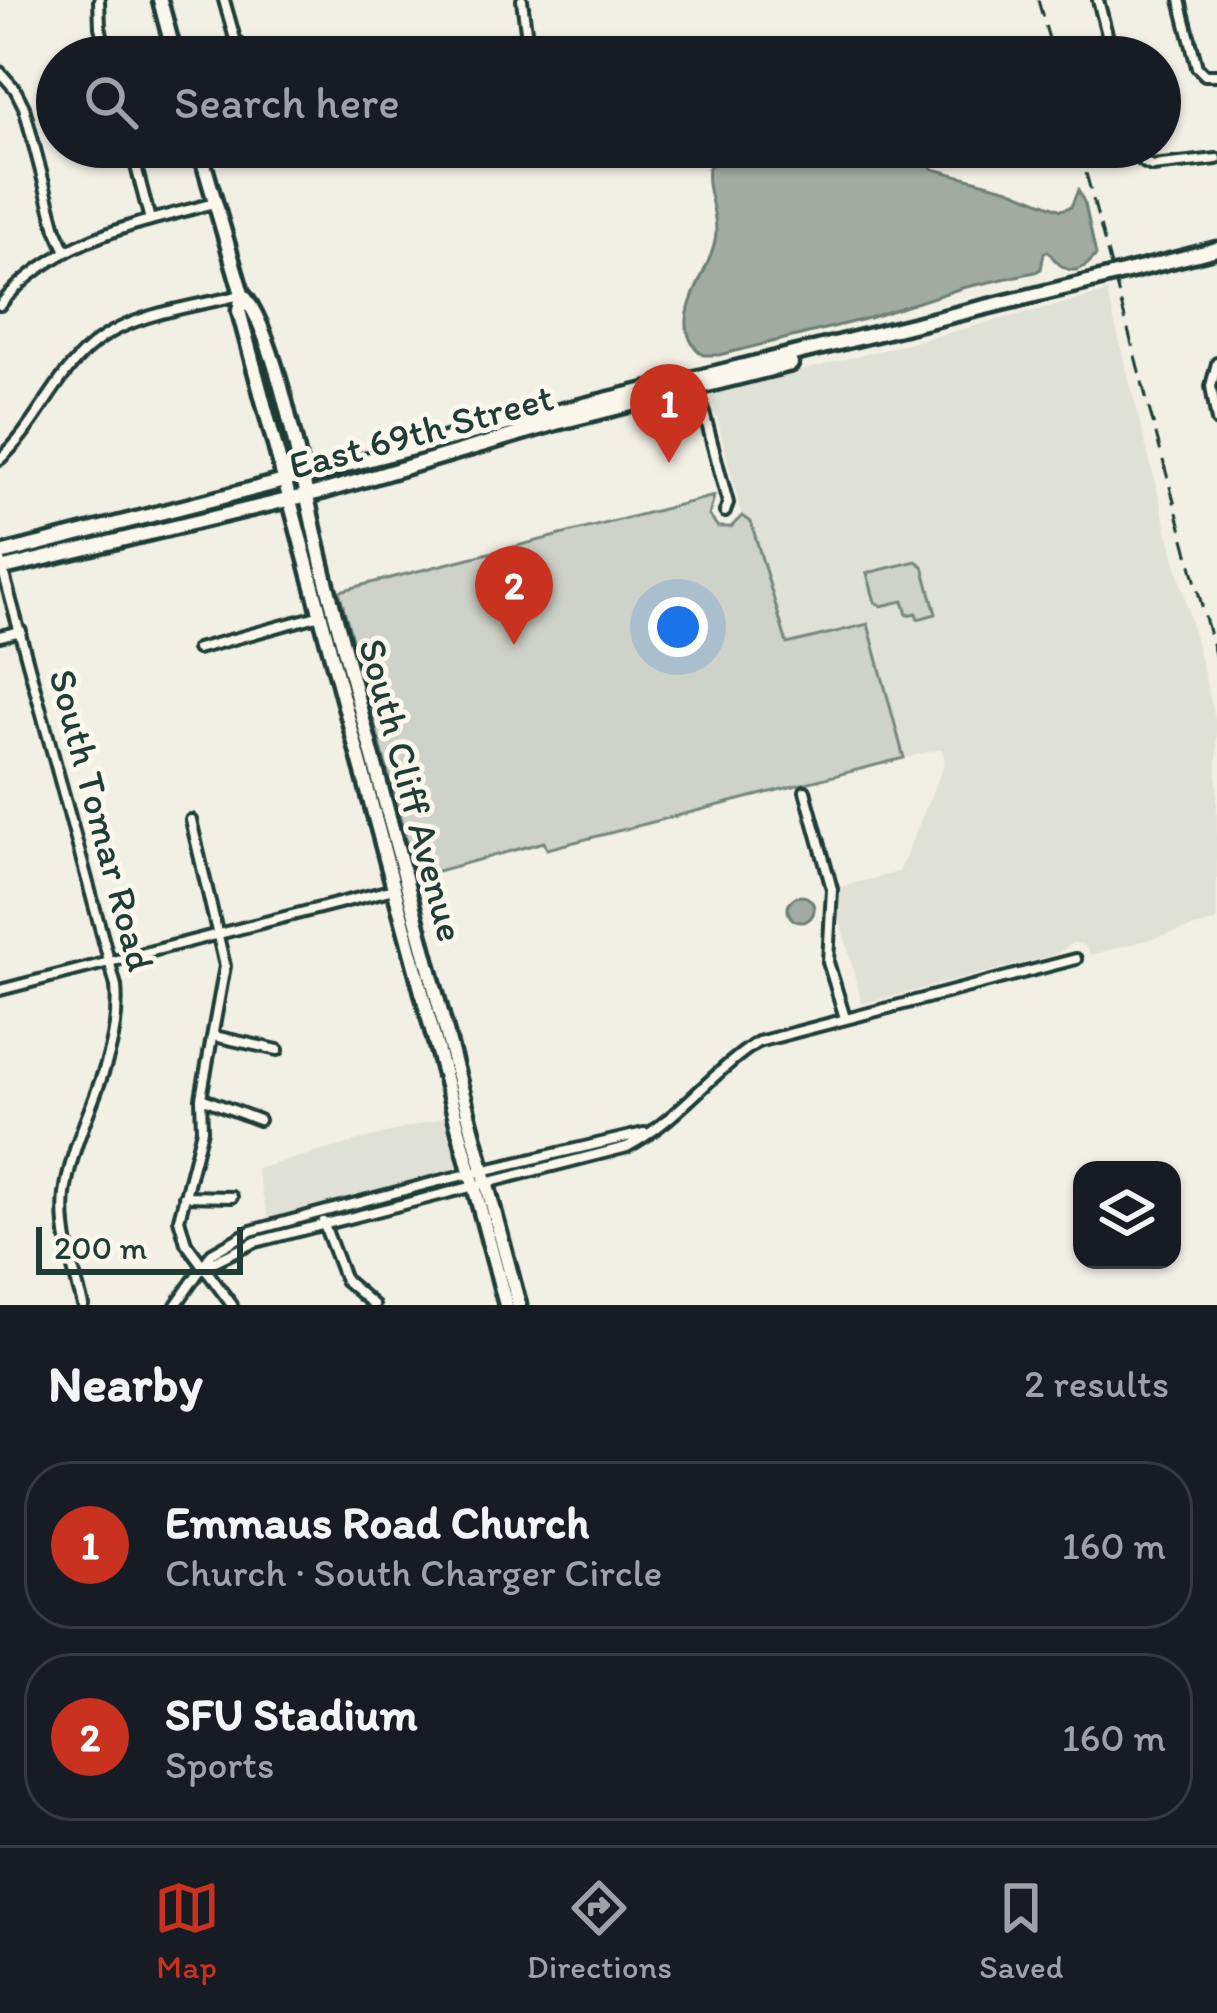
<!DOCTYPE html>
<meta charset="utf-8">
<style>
:root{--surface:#171b24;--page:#20242c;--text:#f1f3f6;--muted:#9ea1a6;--line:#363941;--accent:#c8321e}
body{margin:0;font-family:Itim,sans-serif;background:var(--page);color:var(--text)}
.controls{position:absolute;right:36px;bottom:36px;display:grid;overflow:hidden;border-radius:24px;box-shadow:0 3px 9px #0004}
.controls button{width:108px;height:108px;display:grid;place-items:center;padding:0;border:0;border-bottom:3px solid var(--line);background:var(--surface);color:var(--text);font:60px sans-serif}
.scale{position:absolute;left:36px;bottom:30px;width:207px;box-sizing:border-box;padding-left:12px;border:6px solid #1f3d34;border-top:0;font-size:33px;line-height:42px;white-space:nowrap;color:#1f3d34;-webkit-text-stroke:9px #fbf7ec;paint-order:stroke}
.you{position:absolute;left:678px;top:627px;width:42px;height:42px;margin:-30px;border:9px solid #fff;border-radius:50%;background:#1a73e8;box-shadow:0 0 0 18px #1a73e833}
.badge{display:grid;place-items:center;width:78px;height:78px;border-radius:50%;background:var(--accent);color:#fff;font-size:39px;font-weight:700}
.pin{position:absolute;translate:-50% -99px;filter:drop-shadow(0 3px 6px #0008)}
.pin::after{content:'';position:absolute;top:63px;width:42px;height:36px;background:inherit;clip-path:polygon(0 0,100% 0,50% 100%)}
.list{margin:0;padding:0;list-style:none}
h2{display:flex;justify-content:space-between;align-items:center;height:156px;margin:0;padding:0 48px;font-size:51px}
h2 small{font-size:39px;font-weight:400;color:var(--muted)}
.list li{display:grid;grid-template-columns:78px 1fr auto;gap:36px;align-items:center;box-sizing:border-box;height:168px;margin:0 24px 24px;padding:0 24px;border:3px solid var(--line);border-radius:48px}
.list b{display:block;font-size:45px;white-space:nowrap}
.list p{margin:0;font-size:39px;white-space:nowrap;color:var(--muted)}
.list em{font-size:39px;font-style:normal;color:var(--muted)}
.icon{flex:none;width:66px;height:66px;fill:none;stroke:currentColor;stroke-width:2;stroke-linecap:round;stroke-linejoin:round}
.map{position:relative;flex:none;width:1217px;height:1305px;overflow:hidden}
.search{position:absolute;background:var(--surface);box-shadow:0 3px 9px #0004;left:36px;right:36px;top:36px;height:132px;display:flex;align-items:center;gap:30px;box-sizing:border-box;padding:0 42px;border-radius:66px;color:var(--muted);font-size:45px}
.sheet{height:540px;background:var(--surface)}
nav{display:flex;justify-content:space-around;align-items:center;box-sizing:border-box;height:168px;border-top:3px solid var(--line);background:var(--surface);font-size:33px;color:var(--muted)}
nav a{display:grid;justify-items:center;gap:6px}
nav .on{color:var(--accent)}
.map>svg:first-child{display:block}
</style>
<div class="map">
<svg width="1217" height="1305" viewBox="0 0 1217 1305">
<rect width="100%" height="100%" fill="#f2f0e5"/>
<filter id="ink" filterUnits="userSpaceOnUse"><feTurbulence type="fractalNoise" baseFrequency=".00833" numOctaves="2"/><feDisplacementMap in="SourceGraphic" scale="24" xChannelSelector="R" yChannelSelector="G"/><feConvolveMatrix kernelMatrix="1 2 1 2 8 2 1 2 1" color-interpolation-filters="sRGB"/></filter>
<g filter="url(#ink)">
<path fill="#e0e1d6" d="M1107 292 1217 725V921L1091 955 1083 944 1073 943 1055 955 862 1004 839 916V887L899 872 945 762 942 749 904 758 868 624 787 644 755 532 751 522 742 516 711 394Z
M449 1116 465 1186 273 1238 256 1169Z"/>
<path fill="#cfd2c8" stroke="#77887e" stroke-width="3" d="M714 496 709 516 718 527H731L742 516 751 522 787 644 868 624 904 758 547 849 544 842 416 877 339 591Z
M916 561 923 566 936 614 918 619 916 613 907 615 903 601 881 606 875 602 867 573Z"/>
<path fill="#a2aba1" stroke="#6e7f75" stroke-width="3" d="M732 147H911L933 169 1009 189 1061 210 1071 207 1078 190 1085 204 1096 255C1077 279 1062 272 1048 251L1044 253 1041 269 1035 272 962 288 869 318 719 355H703C661 322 714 272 716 233 717 210 705 190 708 168Z
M788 909a13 13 0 1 1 26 0a13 13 0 1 1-26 0Z"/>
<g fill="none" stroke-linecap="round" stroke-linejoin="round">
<defs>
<path id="street" d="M99 0 100 27 108 57
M224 0 235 39 245 52
M522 0 529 54
M1098 0 1113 57
M1180 0 1197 67 1205 75H1217
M517 57 549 50 588 57
M607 57 654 49
M0 72 15 89 24 107 56 229 65 249
M131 147 150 220
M1138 147 1143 162 1152 166 1217 159
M0 305C56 238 134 225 214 203
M1217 363 1211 386 1217 421
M697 386 728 503 725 512
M0 459C36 427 53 379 89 348 128 313 191 308 240 295
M0 560 116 986C123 1063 74 1121 65 1194 61 1232 73 1269 83 1305
M0 636 21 631
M197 649 321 615
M805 791 832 889 828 962 845 1018
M191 820 225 966 201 1098 202 1130 179 1219 186 1243 232 1305
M0 990 394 889
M214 1036 278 1050
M201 1098 259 1120
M184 1196 232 1197
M323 1222 345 1280 374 1305
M203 1267 255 1242 627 1147C677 1121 711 1072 758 1042L1076 959
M176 1305 212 1253 251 1231 439 1181 644 1133"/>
<path id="secondary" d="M160 0 175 57
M199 147 242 294 239 311 506 1305
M1135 270 1217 249
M242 294C280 335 309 518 326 581 389 823 454 1064 519 1305
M0 554 491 428 1092 281
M0 569 325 491 556 423 791 364"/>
</defs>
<use href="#street" stroke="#1f3d34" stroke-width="16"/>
<use href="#secondary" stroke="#1f3d34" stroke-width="21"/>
<use href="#street" stroke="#fbf7ec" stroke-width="8"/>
<use href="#secondary" stroke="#fbf7ec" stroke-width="12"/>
<path stroke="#1f3d34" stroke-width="3" stroke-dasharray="18 9" stroke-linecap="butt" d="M1038 0 1054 57
M1079 147 1217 662"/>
<defs>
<path id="secondary-bridge" d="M1092 281 1135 270"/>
</defs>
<use href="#secondary-bridge" stroke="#1f3d34" stroke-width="21" stroke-linecap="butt"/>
<use href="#secondary-bridge" stroke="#fbf7ec" stroke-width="12"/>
</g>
</g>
<g text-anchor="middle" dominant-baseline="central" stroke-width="10" stroke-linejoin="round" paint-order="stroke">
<g font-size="39" fill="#1f3d34" stroke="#fbf7ec">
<text transform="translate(421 431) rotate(-15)">East 69th Street</text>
<text transform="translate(412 790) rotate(75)">South Cliff Avenue</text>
<text transform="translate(102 820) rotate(75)">South Tomar Road</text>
</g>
</g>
</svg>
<div class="controls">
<button><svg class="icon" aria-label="layers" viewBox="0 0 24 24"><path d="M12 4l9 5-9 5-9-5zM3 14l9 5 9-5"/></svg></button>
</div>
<div class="scale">200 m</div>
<div class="you"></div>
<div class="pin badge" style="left:669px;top:463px">1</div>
<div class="pin badge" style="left:514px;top:645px">2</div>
<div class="search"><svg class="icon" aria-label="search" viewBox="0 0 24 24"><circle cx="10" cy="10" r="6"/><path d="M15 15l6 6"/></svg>Search here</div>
</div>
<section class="sheet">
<h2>Nearby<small>2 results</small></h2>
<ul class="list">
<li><span class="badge">1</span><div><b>Emmaus Road Church</b><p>Church · South Charger Circle</p></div><em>160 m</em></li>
<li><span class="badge">2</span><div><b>SFU Stadium</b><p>Sports</p></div><em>160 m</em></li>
</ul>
</section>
<nav>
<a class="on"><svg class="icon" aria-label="map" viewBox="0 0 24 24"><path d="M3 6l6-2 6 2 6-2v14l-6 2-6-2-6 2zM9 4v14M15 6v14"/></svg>Map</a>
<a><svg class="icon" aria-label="directions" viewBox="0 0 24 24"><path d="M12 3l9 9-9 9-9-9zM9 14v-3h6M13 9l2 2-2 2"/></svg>Directions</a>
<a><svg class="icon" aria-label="saved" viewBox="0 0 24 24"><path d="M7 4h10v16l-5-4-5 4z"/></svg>Saved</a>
</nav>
